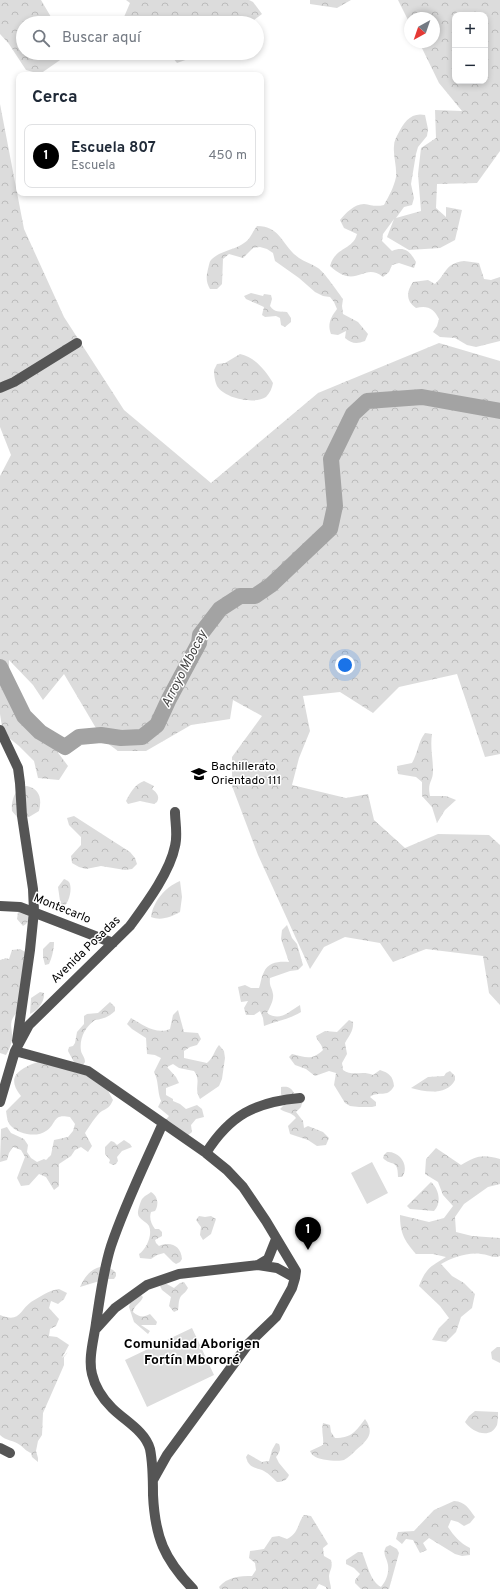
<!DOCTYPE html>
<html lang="es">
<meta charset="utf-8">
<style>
:root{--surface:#fff;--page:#f2f2f3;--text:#1f2937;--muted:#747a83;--line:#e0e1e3;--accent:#000}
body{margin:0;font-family:Overpass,sans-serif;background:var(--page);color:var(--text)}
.controls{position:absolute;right:12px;top:12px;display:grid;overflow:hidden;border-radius:8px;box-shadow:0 2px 6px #0003}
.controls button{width:36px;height:36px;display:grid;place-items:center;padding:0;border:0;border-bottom:1px solid var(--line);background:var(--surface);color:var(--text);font:20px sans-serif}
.compass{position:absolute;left:404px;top:12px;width:36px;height:36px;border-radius:50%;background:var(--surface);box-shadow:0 2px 6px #0003;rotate:220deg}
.you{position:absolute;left:345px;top:665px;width:14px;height:14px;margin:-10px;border:3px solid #fff;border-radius:50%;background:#1a73e8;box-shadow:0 0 0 6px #1a73e833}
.badge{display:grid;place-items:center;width:26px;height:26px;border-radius:50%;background:var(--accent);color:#fff;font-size:13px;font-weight:700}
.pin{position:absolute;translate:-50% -33px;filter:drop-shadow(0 1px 2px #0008)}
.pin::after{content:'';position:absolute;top:21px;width:14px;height:12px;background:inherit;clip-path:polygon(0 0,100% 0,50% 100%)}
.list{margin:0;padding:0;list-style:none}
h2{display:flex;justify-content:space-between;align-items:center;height:52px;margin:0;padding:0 16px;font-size:17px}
h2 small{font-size:13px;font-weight:400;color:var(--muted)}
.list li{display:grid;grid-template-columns:26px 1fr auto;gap:12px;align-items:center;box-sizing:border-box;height:64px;margin:0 8px 8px;padding:0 8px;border:1px solid var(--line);border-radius:8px}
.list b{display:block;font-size:15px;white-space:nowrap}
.list p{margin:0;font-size:13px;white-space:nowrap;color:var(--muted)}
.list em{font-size:13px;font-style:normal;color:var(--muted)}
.icon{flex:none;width:22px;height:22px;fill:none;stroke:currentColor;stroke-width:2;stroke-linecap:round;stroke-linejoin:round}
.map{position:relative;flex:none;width:500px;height:1589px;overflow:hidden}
.search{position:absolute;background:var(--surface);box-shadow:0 2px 6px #0003;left:16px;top:16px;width:248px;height:44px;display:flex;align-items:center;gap:10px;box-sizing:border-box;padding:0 14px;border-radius:22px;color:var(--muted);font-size:15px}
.panel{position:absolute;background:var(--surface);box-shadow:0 2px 6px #0003;left:16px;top:72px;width:248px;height:124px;border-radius:8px}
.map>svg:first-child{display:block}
</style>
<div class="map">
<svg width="500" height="1589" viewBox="0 0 500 1589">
<defs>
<pattern id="forest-crowns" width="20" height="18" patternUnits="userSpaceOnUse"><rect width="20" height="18" fill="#dcdcdc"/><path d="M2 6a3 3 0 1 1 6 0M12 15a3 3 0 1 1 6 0" fill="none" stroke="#bbb"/></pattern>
</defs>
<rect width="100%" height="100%" fill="#fff"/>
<path fill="#dcdcdc" d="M372 1162 388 1193 367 1204 351 1173Z
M192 1328 214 1375 147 1407 125 1360Z"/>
<path fill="url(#forest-crowns)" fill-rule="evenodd" d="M0 0H41L51 17 50 23H23V38L20 40 23 43V53H64L63 58 40 74 26 70 9 44 0 34Z
M126 0H249L253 2 262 14 250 23H144L124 17 130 3Z
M310 0H351L337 8 310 4Z
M398 0H500V151L477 183 437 184 436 208 446 217V207L462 210 455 240 440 248 409 250 387 237 394 219 383 234 382 241 392 251C404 246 410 251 416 262L414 268 399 263 392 265 389 272 383 277C363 261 357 291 330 266 335 247 353 250 357 234L344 228 340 220C346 213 354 204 364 204 371 205 376 207 384 205 389 196 394 187 396 177 397 166 393 156 394 146 394 141 396 138 398 134 404 122 411 112 425 115L428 129 427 136 418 147 416 154 411 184 414 198 412 205 404 207 396 218 421 211 418 174 421 148 436 138 435 110 462 111 439 83 419 42H434V18H410V24ZM455 15H485V81H455Z
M169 53H197L191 58 177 63Z
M0 104 24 229 64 317 124 410 211 483 318 393 439 343 500 361V754L485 757 457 674 399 687 373 713 340 692 303 696 310 731 299 758 292 785 346 798 368 794 374 820 405 848 438 834 489 835 500 845V1005L489 993 483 956 426 949 393 962 380 943 345 937 324 947 310 969 258 855 232 786V757L262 716 233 700 230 719 191 725 146 751H118L103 740 64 674 43 700 33 685 9 660V683L23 709 33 724 47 738 68 766 59 780 38 778 34 761 19 746 3 733 0 714V476L11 455 0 427Z
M257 226C281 226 282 246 299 258 305 262 312 264 318 268 325 273 337 291 343 299L342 306 343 314 358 322 368 334 365 341C357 344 352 344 345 338L346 331 338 335 331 334C327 324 331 317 337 309L334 302 330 297 323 296 315 292 299 278 275 261 273 253 267 249 260 247 253 248 243 258 229 254 223 259 222 284 217 289H210C206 282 206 277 208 269 209 266 209 262 211 260 219 251 235 250 244 243 251 239 252 232 257 226Z
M464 261 479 263 484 279 491 280 500 277V341L476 347 467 345 455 338 440 337 433 332 437 326 439 319C434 309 428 305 416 308 406 301 406 292 413 282L428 280 435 284C448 272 444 264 464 261Z
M251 293 263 296 264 294 271 295 272 299 270 306C275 313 279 311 287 312L291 318V322L285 327 281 325 280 318 276 316 265 317 262 315 264 307 246 299 244 296Z
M240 354C255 357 266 371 273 383 272 388 270 393 266 397 254 405 224 398 217 386 215 382 214 375 214 370L217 364 225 363Z
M425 733 432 734C430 747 433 758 433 771 433 782 427 782 430 796H446L456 800 445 810 437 823 432 807 422 796V782L416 777 398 774 397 766 412 763C418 753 418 742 425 733Z
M144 781 154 786 152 789C157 793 160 796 157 802L154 804 140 801 128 804 126 801C130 793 135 784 144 781Z
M27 786C40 789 42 799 39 811L29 817H17L12 811C11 801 15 787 27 786Z
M74 816 130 852 135 858 137 864 132 869 125 870 101 866 86 869 79 867 72 863 71 856 81 845V837L69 825 67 818Z
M64 879C66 880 67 880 69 882 73 888 69 906 61 908L58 887Z
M180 881 182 897 180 912C171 917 161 921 151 917 153 902 165 887 180 881Z
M18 912H26L30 919 26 924 23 926 17 919Z
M287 925 292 938 297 944 303 965 298 970 290 971 270 978C269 987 272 987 273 994 274 1000 270 1007 267 1013 280 1022 288 1012 300 1005L301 1012C290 1019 277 1021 264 1026L263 1018 260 1011 254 1015H246L244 1008 248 1001 241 1002 238 987 245 985 251 988H259C261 983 261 977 264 972 268 962 280 961 289 962L281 939 282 930Z
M50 942H54C54 949 52 958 49 964L45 965 43 957V949Z
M20 949 27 953 17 1012C7 1024 13 1027 12 1040 11 1045 9 1050 6 1055L0 1053V960L4 959 5 958 9 959 12 950Z
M40 992 44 993C45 1001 38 1011 30 1014L31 998Z
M110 1002 115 1007V1011C109 1017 103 1019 95 1020 85 1027 79 1039 81 1051 82 1055 85 1057 85 1062L83 1065 75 1064 68 1051 69 1047 73 1046 75 1043 77 1032 84 1024V1016L87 1014 98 1013Z
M178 1010 184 1032 198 1033 201 1039 197 1045 190 1047 184 1051V1058L207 1063C214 1057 214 1051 219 1045L224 1051 225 1058 222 1079 219 1086 200 1099C193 1087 202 1082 194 1071L179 1068 173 1064 167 1067 176 1077 179 1083 166 1088V1095L173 1099V1101L180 1104 186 1109 197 1105 202 1109 204 1117 196 1119 191 1125 192 1132 187 1136 163 1123 169 1116 158 1107 161 1101C157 1091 159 1081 154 1072L161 1058 155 1055 147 1054 146 1038 132 1029 127 1024 131 1018C143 1025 156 1035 170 1029L173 1015Z
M349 1020 353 1022C354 1030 349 1036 345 1043L347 1054 342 1063 343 1070C353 1077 362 1070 373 1075L380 1070C389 1073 393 1076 394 1086 387 1099 379 1090 370 1097L376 1102V1106L372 1107H359L350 1106 345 1103 334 1085 336 1073 329 1071 315 1076 306 1069 295 1065 289 1057 292 1054C306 1057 311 1061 323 1050 322 1044 317 1041 316 1036L325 1031 337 1032Z
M40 1061 81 1074 88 1071 106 1087 113 1100C110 1107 108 1108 102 1111 97 1114 88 1128 85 1133L92 1146 88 1152 81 1147 75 1150 71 1156 59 1164V1186L54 1190 46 1177 39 1174 29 1185 21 1186 17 1178 25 1157 21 1150 13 1147 9 1153 7 1160 0 1162 1 1129 7 1127 11 1133 24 1139 28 1145 27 1152 31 1158 37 1162 44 1159 46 1160 51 1155 54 1140 68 1137 73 1131 75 1124 70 1117C52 1113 57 1124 46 1131 37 1138 18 1134 11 1126 7 1122 7 1116 6 1111L21 1096C4 1075 22 1068 40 1061Z
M450 1071 455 1076V1080C447 1096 425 1092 411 1088L428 1077 444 1076 446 1073Z
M281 1087C287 1086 291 1087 294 1093L292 1096 303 1099 301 1107 296 1112 303 1121 304 1128 308 1126 323 1132 329 1138 326 1145 317 1146 308 1140 290 1134 288 1126 296 1118C292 1112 285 1113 280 1109L285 1104 281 1094Z
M124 1140 130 1144 132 1147 122 1151 117 1157 118 1161 116 1164 113 1165 109 1163 110 1160 105 1154V1147L111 1141 114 1142 117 1145Z
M436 1148 461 1165C476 1156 482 1154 500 1159V1184L488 1187 464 1204 455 1217 456 1232 472 1236 500 1238V1256C493 1259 488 1254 481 1254 467 1252 452 1258 441 1264L452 1276 464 1283 475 1294 472 1308 461 1317 456 1332 446 1342 432 1340 439 1328 449 1318 440 1306 419 1286C426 1268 430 1267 446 1257L433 1254H416C404 1240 400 1233 400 1215L429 1222 444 1218 453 1206 443 1195 438 1182 425 1174 426 1159Z
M387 1152C400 1151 410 1166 402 1177H398C398 1158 391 1167 383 1158L384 1155Z
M431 1182C439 1189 442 1203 434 1211L410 1209 407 1206Z
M151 1192C158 1196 159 1205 155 1211L151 1212C149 1218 151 1224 155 1229H159L162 1232V1236L155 1240 156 1243 159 1246C171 1241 181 1246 182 1259L180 1262 176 1264 173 1262 164 1253 157 1255 151 1259 140 1258 139 1254C146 1250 153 1235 149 1226 146 1221 137 1219 138 1212 138 1210 141 1199 143 1198 145 1195 148 1195 151 1192Z
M199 1216 205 1217 211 1216 216 1219 211 1234 203 1240 200 1235 201 1227 196 1220Z
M105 1266 113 1270 116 1273V1276L114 1279H106L80 1287C85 1276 92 1267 105 1266Z
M184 1282 188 1288C186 1292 184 1293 181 1296 178 1301 179 1305 178 1310L174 1312 169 1306 171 1297 162 1290 160 1286 161 1283H165L174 1288 180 1283Z
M59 1289 67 1293 64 1299 58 1304 51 1301 49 1308 59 1319 56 1326 50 1329 49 1336 57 1337 69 1345 62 1358 68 1352 64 1357V1365L61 1372 43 1413 42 1435 38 1441 36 1451 38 1458V1462L32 1457 31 1453C26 1451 24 1448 20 1445 14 1440 6 1441 0 1435V1315C20 1323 19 1311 31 1302 40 1297 49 1290 59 1289Z
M140 1294 143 1297C141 1303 134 1305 133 1312 139 1317 143 1318 150 1314L157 1322 156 1325H141L150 1331 148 1334 134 1322 129 1307 130 1303Z
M497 1347H500V1363L492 1359 491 1352Z
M475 1411 498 1412C498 1415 498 1421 497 1425 490 1440 472 1432 465 1422L469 1416Z
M365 1419C375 1433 368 1440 356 1450 353 1453 348 1458 344 1460 339 1462 318 1460 314 1456 312 1455 311 1453 310 1451L323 1445C324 1437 321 1432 323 1423L330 1425 331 1432 335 1438C352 1438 356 1431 365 1419Z
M276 1443 279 1444C281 1449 280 1452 276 1457L279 1463 289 1475C287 1480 283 1482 277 1482 273 1478 267 1472 262 1470 254 1467 249 1468 246 1457L248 1454 262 1462 269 1461 272 1450Z
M454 1501C466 1502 468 1508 475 1517L470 1523 464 1526 458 1522 451 1520 448 1527C454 1536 460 1543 470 1548V1555L462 1556 455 1554 429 1538 423 1543 427 1550 420 1553 413 1540 406 1539 402 1544 396 1539 398 1532 414 1531 434 1510Z
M304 1515 311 1516 328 1544 323 1548 324 1556 331 1560C333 1568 330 1569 329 1576 329 1581 331 1585 331 1589H326V1587L319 1584 316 1589H220L219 1587C227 1577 240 1576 252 1576L256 1570 255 1563 249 1558 250 1551 264 1549 272 1537 279 1536 287 1539C299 1533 297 1524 304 1515Z
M390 1545 397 1549 399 1553 389 1589H361L355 1583V1580L360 1574 354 1568 346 1564V1560L358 1552H362C367 1563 370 1581 381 1587 386 1581 389 1574 388 1565 387 1558 382 1554 386 1547Z"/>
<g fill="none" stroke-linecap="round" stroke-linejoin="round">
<path stroke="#a3a3a3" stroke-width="16" d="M0 667 24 716 40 732 65 747 79 737 101 735 121 738 142 737 157 725 169 699 199 643 200 635 220 609 240 596H255L271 585 330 529 335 506 331 459 353 414 367 401 422 397 500 411"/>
<path stroke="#555" stroke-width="10" d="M0 388 14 382 77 343
M0 730 18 768 20 783 22 816 33 889 34 911 30 950 17 1041
M0 906 20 907 113 943
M15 1051 88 1071 206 1153 227 1170 243 1187 266 1221 296 1271 295 1278 292 1288 276 1317 249 1343 167 1455 153 1480
M0 1102 15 1051 29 1025 130 926C146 904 170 872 175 846 178 835 175 822 175 812
M163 1123C145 1164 125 1204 111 1246 103 1271 100 1298 96 1323 94 1339 88 1358 92 1374 95 1387 103 1399 112 1408 125 1421 145 1431 150 1449 153 1464 153 1480 153 1495 155 1537 164 1559 193 1589
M206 1153C230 1115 255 1102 300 1098
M258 1265 277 1268 295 1278
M95 1330 115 1308 147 1285 179 1274 258 1265 268 1259 276 1239
M0 1448 10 1453"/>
</g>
<defs>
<symbol id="school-bare" viewBox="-9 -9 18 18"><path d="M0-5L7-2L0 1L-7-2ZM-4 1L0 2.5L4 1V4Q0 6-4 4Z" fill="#000" stroke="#fff" stroke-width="2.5" paint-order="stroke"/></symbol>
</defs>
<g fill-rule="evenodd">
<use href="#school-bare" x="188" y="763" width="22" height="22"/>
</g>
<g text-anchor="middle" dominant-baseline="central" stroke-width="3" stroke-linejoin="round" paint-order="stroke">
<g font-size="12" fill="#000" stroke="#fff" text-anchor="start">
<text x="211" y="767">Bachillerato<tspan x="211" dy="14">Orientado 111</tspan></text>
</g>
<g font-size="12" fill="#000" stroke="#fff">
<text transform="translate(62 909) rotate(22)">Montecarlo</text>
<text transform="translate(86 950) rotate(-44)">Avenida Posadas</text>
</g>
<g font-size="13" font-style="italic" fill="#444" stroke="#fff">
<text transform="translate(185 669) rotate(-63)">Arroyo Mbocay</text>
</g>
<g font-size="14" font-weight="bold" fill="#000" stroke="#fff">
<text x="192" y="1344">Comunidad Aborigen<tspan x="192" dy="16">Fortín Mbororé</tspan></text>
</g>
</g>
</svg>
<div class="controls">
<button>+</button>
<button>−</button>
</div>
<svg class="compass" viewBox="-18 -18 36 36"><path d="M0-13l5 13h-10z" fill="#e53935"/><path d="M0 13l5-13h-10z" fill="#747a83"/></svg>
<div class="you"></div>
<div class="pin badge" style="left:308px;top:1250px">1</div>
<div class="search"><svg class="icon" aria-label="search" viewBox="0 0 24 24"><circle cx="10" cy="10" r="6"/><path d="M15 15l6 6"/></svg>Buscar aquí</div>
<section class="panel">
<h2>Cerca<small></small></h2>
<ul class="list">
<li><span class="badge">1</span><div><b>Escuela 807</b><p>Escuela</p></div><em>450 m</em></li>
</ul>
</section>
</div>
